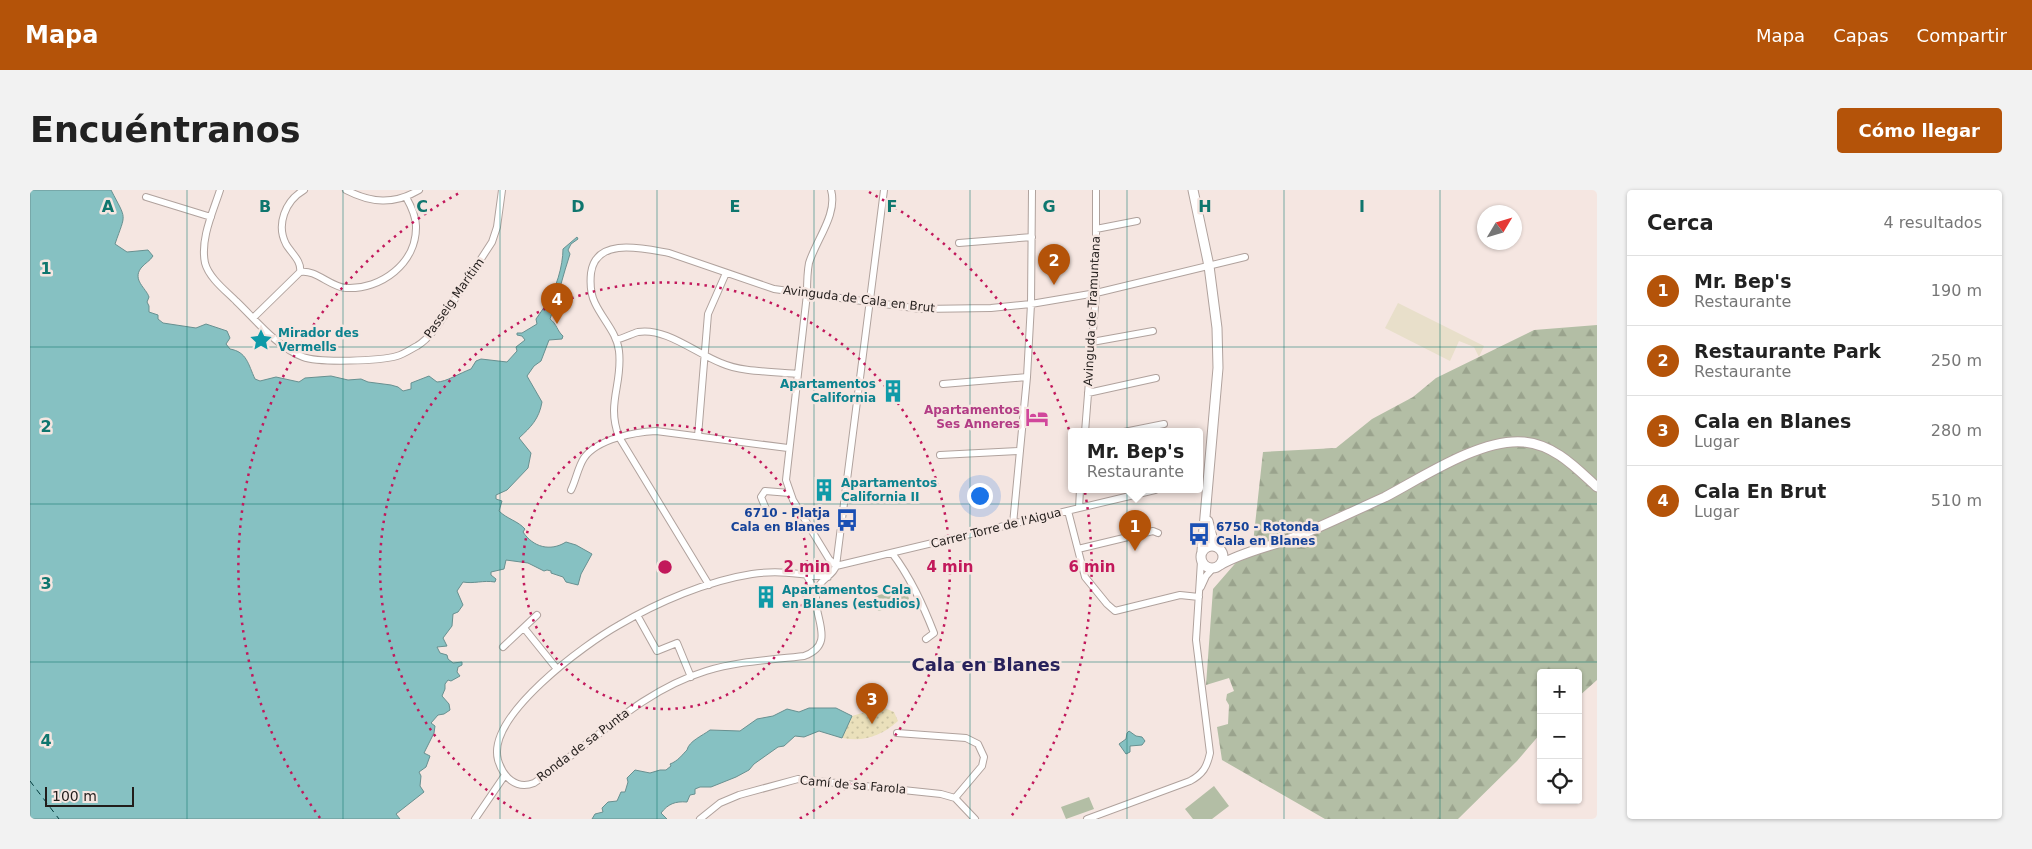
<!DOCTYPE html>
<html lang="es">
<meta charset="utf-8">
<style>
:root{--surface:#fff;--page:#f2f2f2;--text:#222;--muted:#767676;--line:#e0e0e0;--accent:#b45309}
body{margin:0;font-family:"DejaVu Sans",sans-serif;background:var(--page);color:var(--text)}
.controls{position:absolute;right:15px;bottom:15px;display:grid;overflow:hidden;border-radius:5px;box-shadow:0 1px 4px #0004}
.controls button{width:45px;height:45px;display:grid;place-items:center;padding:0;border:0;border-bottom:1px solid var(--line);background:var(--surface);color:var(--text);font:25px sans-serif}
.compass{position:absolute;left:1447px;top:15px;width:45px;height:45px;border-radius:50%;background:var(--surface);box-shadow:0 1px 4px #0004;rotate:52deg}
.scale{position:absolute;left:15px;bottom:12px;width:89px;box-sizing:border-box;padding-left:5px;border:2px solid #221d1b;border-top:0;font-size:14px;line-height:18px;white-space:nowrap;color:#221d1b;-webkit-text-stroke:4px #f5e6e1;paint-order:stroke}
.you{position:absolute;left:949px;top:305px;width:18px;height:18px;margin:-12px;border:4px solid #fff;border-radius:50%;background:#1a73e8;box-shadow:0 0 0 8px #1a73e833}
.badge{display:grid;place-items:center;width:32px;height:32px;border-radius:50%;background:var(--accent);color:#fff;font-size:16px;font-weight:700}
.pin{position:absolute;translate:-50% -41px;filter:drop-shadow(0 1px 2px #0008)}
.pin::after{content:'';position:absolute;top:26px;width:18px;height:15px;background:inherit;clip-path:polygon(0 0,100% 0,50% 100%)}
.popup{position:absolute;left:1038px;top:238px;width:135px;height:65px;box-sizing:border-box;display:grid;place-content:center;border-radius:5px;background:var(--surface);filter:drop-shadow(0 1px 4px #0005);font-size:16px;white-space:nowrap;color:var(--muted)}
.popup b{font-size:19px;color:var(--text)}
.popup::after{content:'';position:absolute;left:50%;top:100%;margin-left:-10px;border:10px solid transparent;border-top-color:var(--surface)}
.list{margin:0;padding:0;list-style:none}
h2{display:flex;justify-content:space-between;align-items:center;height:65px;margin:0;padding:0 20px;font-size:21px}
h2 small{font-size:16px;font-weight:400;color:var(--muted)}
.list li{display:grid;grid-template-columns:32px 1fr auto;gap:15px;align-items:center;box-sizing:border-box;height:70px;padding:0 20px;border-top:1px solid var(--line)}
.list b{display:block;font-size:19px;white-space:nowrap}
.list p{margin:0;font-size:16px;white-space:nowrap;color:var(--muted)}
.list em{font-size:16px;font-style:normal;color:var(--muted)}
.icon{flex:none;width:28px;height:28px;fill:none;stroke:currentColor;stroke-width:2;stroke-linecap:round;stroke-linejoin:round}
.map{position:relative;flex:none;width:1567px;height:629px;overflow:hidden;border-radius:5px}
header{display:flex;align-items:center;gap:30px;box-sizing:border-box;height:70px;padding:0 25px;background:var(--accent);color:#fff}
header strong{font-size:24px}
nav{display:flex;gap:28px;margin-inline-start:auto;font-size:18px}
.intro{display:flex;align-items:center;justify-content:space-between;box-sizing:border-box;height:120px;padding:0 30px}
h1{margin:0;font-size:35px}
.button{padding:12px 22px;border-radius:5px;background:var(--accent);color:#fff;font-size:18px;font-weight:700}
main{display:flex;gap:30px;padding:0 30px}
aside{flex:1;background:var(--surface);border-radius:5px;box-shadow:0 1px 4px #0004}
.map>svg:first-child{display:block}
</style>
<header>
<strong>Mapa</strong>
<nav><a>Mapa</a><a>Capas</a><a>Compartir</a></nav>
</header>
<div class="intro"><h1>Encuéntranos</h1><a class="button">Cómo llegar</a></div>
<main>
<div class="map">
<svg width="1567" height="629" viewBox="0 0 1567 629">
<defs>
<pattern id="forest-firs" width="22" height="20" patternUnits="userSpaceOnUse" patternTransform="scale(1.25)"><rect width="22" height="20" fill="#b3bea5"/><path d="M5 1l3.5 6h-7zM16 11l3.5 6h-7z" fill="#9aa38d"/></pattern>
<pattern id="sand-dots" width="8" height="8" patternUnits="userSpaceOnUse" patternTransform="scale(1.25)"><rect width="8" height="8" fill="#eae0bb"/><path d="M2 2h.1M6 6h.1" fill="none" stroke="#c8c0a0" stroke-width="1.8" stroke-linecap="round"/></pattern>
</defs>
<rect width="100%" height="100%" fill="#f5e6e1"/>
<path fill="#e8dfca" d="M1368 113 1454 156 1449 167 1444 157 1429 151 1420 171 1355 138Z"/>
<path fill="url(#forest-firs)" d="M1567 135V490L1548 507V483H1511V543L1487 571 1428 629H1295L1192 570 1187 537 1198 534 1199 515 1196 510 1197 504 1204 501 1199 488 1176 495 1183 399 1223 353 1233 262 1306 258 1342 229 1383 207 1406 188 1504 140Z"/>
<path fill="url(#sand-dots)" d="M852 517 864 522 868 531C851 546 835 552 812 548L822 526Z"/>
<path fill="#b3bea5" d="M876 398 880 413 848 421 845 406Z
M1184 596 1199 616 1182 629H1163L1155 619Z
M1059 607 1064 619 1036 629 1031 617Z"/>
<path fill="#86c1c2" stroke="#689090" d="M0 0H81C97 31 96 22 85 54L97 62 118 60 123 66C120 71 115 73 111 78 102 90 116 98 119 107L117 112 119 116V122L128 125V129L133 133 166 138 176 134 197 141 200 148 196 154 200 159C217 162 218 174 225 189L230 191 246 187 269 192 275 188 301 186 318 190 331 189 338 192 361 195 368 197 373 201 381 199V193L399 186 407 192C416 192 430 183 441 179L446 171 451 169 477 172 487 161 486 157 495 150 492 146 487 145V143H492L507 134 506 129 515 116V113C526 102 533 75 533 59L547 47 548 49 541 54 538 60 540 64C533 85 528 107 520 129 527 134 527 141 533 146L532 149 519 150 511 171 504 176 497 186 512 212C509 229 501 237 489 248L501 263 498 278 477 300 466 305V309L472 311 469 321C477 329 488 331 495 339L493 342C503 357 520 362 536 352L546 355 562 364 551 384 548 395 536 392 533 387 521 383V381L517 380 514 381 498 373 476 370 474 379 461 382V385L466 389 465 392C453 390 444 394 433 392L427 401 433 415 428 422 423 424 422 436 413 448 417 456 407 457 410 463 417 465 418 469 423 473 432 472V475L428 477 427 482 430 486 421 491 418 490 415 494V499L412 506 419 514 420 520 414 524 408 525 401 533 405 536 404 543 394 563 400 566 396 577 389 582 391 586 390 596 394 602 366 624 370 629H0Z
M779 518H806L822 526 812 548 789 541 774 547 765 546 754 556 748 557 724 574 719 580 706 587 681 597H670L665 599V604L660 605 657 612C645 611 638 614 631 623L637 629H562L565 624 573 622 572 618 578 612 587 611 591 602H595L598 592 597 588 605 580 620 583 630 580H636L641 576 640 574C648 571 652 565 657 560 659 551 672 546 680 540L710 541 727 529 743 526 757 519 769 522Z
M1099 541 1106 546 1112 547 1115 551 1112 555 1100 556V562L1096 564 1089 554 1096 549 1097 543Z"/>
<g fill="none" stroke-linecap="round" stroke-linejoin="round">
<path stroke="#003a3c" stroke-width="1" stroke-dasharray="6 5" stroke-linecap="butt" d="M0 591 29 629"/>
<defs>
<path id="street" d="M190 0C183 22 170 49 175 73 179 88 196 101 206 111 226 130 247 157 273 167 289 173 350 171 367 166 374 164 381 159 387 156 403 146 413 127 423 112 436 92 449 72 462 52L467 37 472 0
M316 0C341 13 364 15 389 0
M801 0C808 24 786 50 779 73 777 83 777 94 777 104L756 290 763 310 799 369 806 376
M116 7 181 27
M1066 39 1107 31
M929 53 1002 47
M270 82C286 79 300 97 316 98 351 100 387 73 386 36 386 26 381 16 376 7
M223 128 270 82C272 71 261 63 256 54 246 35 255 11 274 0
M586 150C594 148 601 144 608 142 635 137 667 164 691 173 714 183 743 181 767 184
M1062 152 1123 141
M913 194 997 187
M1058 203 1126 188
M1055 242 1066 103V0
M1094 242 1134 234
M668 246 678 124 696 83
M910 265 990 261
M541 300C546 290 548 277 554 268 567 249 605 242 626 241L758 258
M1049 318 1050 300
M736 319 731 307 735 301 760 303
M1038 321 1055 387 1077 414 1085 421 1150 405 1169 407
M983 334 997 187 1001 114 1002 0
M1048 359 1123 341 1128 343
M862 363C881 388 893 415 904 443L896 449
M806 376 1125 300
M776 384 786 403
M798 387C773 384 747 380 722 384 677 391 628 412 589 435 555 454 456 526 468 570 473 587 486 600 504 593 561 555 608 502 676 481 708 471 741 470 774 466 809 453 780 425 787 400 790 389 803 386 806 376L854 0
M679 395 589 247C576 213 593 194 589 161 587 143 573 130 565 113 561 105 560 93 561 83 566 46 615 59 639 63L744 99 891 119 961 118 1001 114 1066 103 1215 67
M1171 397 1176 386 1183 378
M607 425 627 461 647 453 661 487
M494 438 527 479
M473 457 507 425
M867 543 936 548 948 554 954 567 952 576 925 608
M925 608 945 629
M445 629 475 585
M670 629 690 613 709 605 768 589 911 604 925 608
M1057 629 1160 591C1173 584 1177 577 1180 563L1166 450 1171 371"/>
<path id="secondary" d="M1163 0 1179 76 1187 138 1188 178 1172 361
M1178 331 1184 355
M1171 367a11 11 0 1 1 22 0a11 11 0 1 1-22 0Z
M1190 375C1214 361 1243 356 1268 346 1297 334 1326 320 1355 307 1393 287 1451 248 1494 252 1525 255 1546 278 1567 297"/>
</defs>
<use href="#street" stroke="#b0a29d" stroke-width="8"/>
<use href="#secondary" stroke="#b0a29d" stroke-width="11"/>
<use href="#street" stroke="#fff" stroke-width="6"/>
<use href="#secondary" stroke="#fff" stroke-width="9"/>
</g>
<path fill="none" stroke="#0f766e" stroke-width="1" stroke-opacity="0.55" d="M157 0V629M313 0V629M470 0V629M627 0V629M784 0V629M940 0V629M1097 0V629M1254 0V629M1410 0V629M0 157H1567M0 314H1567M0 472H1567"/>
<g fill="none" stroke="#c2185b" stroke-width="2.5" stroke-dasharray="2.5 5">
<circle cx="635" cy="377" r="142"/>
<path d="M501 629A285 285 0 1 1 769 629"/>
<path d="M290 628A427 427 0 0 1 431 2M839 2A427 427 0 0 1 980 628"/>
</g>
<defs>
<symbol id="sight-bare" viewBox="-9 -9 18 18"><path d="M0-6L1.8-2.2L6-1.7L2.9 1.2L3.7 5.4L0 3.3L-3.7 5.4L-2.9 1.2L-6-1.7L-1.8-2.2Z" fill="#0f9aa8" stroke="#f5e6e1" stroke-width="2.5" paint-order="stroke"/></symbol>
<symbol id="building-bare" viewBox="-9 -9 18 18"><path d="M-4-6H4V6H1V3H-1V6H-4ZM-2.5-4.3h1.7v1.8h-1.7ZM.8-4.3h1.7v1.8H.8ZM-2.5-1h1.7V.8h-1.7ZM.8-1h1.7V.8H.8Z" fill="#0f9aa8" stroke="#f5e6e1" stroke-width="2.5" paint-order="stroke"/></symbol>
<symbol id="hotel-bare" viewBox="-9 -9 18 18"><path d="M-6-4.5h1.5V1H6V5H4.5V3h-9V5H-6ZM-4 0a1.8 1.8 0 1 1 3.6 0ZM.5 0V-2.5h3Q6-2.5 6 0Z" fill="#d1479c" stroke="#f5e6e1" stroke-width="2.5" paint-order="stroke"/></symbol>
<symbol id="bus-bare" viewBox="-9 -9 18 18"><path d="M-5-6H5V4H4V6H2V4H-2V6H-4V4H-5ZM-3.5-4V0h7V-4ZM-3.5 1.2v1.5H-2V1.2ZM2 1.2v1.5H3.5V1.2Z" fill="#1a4fb4" stroke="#f5e6e1" stroke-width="2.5" paint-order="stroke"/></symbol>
</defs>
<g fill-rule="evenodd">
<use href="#sight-bare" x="215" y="134" width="32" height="32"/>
<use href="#building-bare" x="847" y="185" width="32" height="32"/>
<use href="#hotel-bare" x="991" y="211" width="32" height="32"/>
<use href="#building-bare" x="778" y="284" width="32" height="32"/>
<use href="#bus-bare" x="801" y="314" width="32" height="32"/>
<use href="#bus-bare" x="1153" y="328" width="32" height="32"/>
<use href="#building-bare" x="720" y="391" width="32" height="32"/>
</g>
<g text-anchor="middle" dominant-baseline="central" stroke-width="5" stroke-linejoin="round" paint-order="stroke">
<g font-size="12" fill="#221d1b" stroke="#f5e6e1">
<text transform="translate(424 108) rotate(-55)">Passeig Marítim</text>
<text transform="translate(829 109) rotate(7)">Avinguda de Cala en Brut</text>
<text transform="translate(1062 121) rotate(-87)">Avinguda de Tramuntana</text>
<text transform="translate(966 338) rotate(-14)">Carrer Torre de l'Aigua</text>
<text transform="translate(553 555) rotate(-37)">Ronda de sa Punta</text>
<text transform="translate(823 595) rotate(5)">Camí de sa Farola</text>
</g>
<g font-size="12" font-weight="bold" fill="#0d838f" stroke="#f5e6e1" text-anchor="start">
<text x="248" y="143">Mirador des<tspan x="248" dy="14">Vermells</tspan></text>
<text x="846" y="194" text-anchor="end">Apartamentos<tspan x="846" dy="14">California</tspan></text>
<text x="811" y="293">Apartamentos<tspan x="811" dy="14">California II</tspan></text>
<text x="752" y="400">Apartamentos Cala<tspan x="752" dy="14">en Blanes (estudios)</tspan></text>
</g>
<g font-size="12" font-weight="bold" fill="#b23c85" stroke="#f5e6e1" text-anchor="end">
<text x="990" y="220">Apartamentos<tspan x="990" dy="14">Ses Anneres</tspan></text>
</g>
<g font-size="12" font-weight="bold" fill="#164399" stroke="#f5e6e1" text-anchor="end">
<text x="800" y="323">6710 - Platja<tspan x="800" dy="14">Cala en Blanes</tspan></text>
<text x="1186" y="337" text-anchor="start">6750 - Rotonda<tspan x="1186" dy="14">Cala en Blanes</tspan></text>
</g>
<g font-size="18" font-weight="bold" fill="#27215b" stroke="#f5e6e1">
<text x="956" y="474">Cala en Blanes</text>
</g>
</g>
<g font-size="16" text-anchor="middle" font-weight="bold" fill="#0f766e" stroke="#f5e6e1" stroke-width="5" stroke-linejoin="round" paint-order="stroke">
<text x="78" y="22">A</text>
<text x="235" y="22">B</text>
<text x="392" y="22">C</text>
<text x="548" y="22">D</text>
<text x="705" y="22">E</text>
<text x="862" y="22">F</text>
<text x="1019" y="22">G</text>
<text x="1175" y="22">H</text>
<text x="1332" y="22">I</text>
<text x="16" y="84">1</text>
<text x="16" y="242">2</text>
<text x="16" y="399">3</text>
<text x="16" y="556">4</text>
</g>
<circle cx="635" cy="377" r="8" fill="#c2185b" stroke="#f5e6e1" stroke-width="2.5"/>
<g font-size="15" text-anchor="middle" font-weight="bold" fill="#c2185b" stroke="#f5e6e1" stroke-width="5" stroke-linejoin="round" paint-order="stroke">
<text x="777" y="382">2 min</text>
<text x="920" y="382">4 min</text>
<text x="1062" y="382">6 min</text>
</g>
</svg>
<div class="controls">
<button>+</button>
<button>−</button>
<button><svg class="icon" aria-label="locate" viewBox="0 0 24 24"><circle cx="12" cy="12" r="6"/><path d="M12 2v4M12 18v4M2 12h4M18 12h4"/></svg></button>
</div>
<svg class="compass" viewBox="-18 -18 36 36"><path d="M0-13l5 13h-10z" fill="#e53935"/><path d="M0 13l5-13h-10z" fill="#767676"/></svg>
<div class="scale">100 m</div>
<div class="you"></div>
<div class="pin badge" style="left:1105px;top:361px">1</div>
<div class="popup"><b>Mr. Bep's</b>Restaurante</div>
<div class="pin badge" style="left:1024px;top:95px">2</div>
<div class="pin badge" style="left:842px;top:534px">3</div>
<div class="pin badge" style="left:527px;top:134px">4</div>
</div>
<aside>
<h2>Cerca<small>4 resultados</small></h2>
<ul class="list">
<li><span class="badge">1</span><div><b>Mr. Bep's</b><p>Restaurante</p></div><em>190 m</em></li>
<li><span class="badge">2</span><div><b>Restaurante Park</b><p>Restaurante</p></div><em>250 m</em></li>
<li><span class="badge">3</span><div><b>Cala en Blanes</b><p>Lugar</p></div><em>280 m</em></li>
<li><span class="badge">4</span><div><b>Cala En Brut</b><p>Lugar</p></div><em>510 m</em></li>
</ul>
</aside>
</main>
